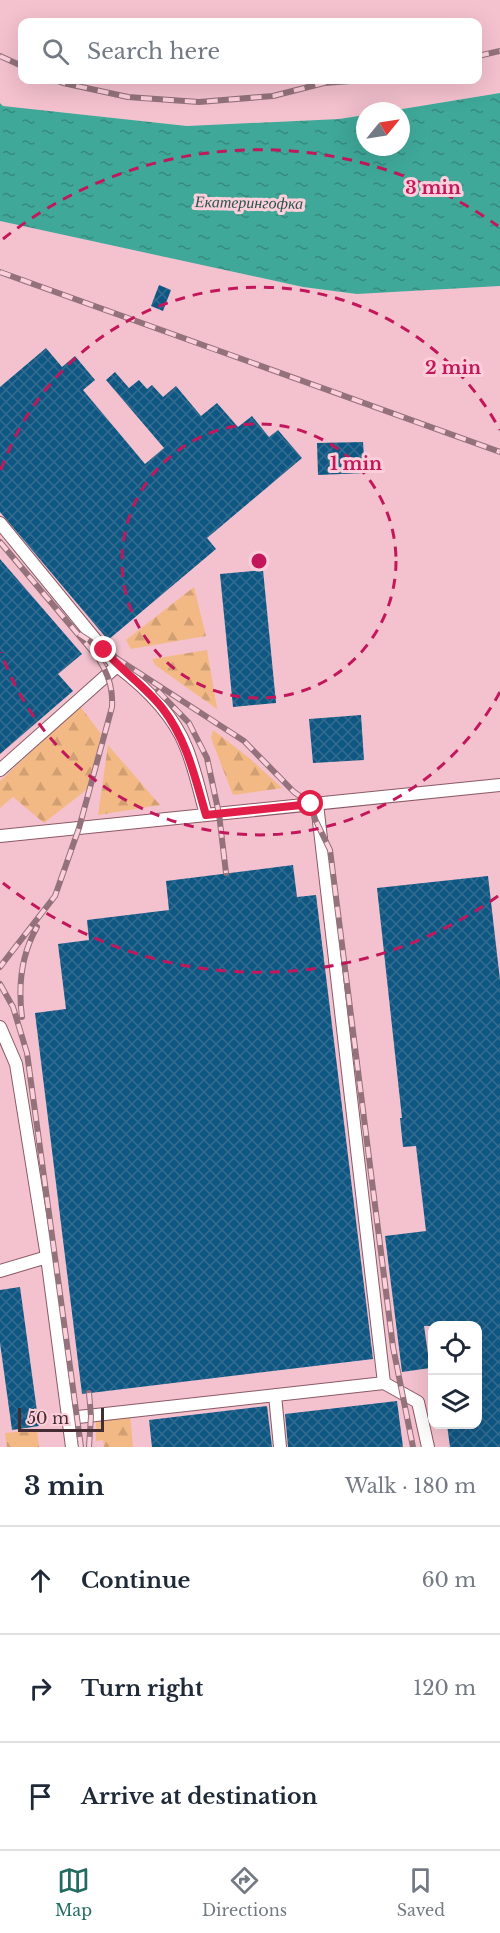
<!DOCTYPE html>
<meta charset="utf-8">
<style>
:root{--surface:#fff;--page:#f6f6f7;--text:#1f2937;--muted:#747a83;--line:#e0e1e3;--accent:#236b61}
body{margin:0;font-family:"Libre Baskerville",serif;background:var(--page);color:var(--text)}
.controls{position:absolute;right:18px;bottom:18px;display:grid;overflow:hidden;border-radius:12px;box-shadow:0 6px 24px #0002}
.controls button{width:54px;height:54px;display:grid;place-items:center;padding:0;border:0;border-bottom:2px solid var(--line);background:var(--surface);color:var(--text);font:30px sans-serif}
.compass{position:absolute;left:356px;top:102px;width:54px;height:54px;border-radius:50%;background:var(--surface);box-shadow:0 6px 24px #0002;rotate:60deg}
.scale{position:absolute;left:18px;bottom:15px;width:86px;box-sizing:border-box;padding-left:6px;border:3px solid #432d33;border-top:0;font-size:16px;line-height:21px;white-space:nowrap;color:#432d33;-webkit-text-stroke:4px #fdcfda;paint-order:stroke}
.stop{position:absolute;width:18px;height:18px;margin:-14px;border:4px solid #e11d48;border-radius:50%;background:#fff}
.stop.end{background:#e11d48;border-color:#fff;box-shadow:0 2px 6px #0008}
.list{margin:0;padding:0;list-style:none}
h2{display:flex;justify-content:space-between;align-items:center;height:78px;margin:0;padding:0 24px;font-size:26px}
h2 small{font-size:20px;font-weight:400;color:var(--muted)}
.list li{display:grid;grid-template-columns:39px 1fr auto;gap:18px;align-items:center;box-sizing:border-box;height:108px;padding:0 24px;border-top:2px solid var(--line)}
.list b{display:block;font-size:22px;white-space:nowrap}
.list em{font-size:20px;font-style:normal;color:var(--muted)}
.icon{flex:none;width:33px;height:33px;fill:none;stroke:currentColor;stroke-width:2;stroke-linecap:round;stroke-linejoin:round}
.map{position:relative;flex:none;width:500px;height:1447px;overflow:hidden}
.search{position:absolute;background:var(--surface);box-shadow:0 6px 24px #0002;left:18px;right:18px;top:18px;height:66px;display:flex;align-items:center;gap:15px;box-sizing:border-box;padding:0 21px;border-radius:12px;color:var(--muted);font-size:22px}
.sheet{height:402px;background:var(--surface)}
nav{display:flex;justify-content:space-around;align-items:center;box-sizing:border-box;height:84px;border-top:2px solid var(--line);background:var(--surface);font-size:16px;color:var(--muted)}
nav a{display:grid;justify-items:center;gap:3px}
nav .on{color:var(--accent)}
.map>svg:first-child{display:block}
</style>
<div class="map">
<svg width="500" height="1447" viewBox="0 0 500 1447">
<defs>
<pattern id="forest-firs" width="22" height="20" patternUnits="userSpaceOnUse" patternTransform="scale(1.5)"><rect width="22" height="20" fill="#f3b985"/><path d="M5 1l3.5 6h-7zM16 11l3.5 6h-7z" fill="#d29f73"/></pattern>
<pattern id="water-ripples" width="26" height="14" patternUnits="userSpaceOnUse" patternTransform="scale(1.5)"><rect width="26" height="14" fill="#3fa899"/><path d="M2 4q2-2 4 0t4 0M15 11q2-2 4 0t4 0" fill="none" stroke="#36897d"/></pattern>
<pattern id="building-cross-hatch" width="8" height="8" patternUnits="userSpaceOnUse" patternTransform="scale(1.5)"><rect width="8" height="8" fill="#0f5783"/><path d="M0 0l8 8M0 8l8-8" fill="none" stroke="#346c90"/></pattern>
</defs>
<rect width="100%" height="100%" fill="#fdcfda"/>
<path fill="#f4c1ce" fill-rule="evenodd" d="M0 0H500V93L390 111H365V115L339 119 187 126 3 106 0 103ZM22 22H478V80H22Z
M0 221 303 287 357 294 500 286V1447H0ZM432 1326H478V1424H432Z"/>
<path fill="url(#forest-firs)" d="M194 587 206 636 131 649 126 640Z
M207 650 217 708V709L155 665 152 659Z
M80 706 101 734 90 787 44 823 13 797 0 808V781Z
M213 730 248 757 282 788 233 795 211 738Z
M108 745 160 805 98 815Z
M130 1414 133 1447H104L103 1440 96 1441V1418Z
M37 1430 39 1447H7L5 1433Z"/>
<path fill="url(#water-ripples)" d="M500 93V286L357 294 303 287 0 221V103L3 106 187 126 339 119 365 115V147H401V111H390Z"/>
<path fill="url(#building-cross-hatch)" d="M159 285 171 290 163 311 151 306Z
M46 348 62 367 75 356 95 380 83 390 145 464 164 448 106 380 115 372 129 388 139 380 147 389 152 385 163 397 176 386 201 416 217 403 238 427 252 416 269 437 278 430 302 458 207 538 216 549 108 640 0 512V387Z
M363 442 365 473 318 475 317 443Z
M0 559 82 654 58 674 73 691 0 754Z
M263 570 276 703 233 707 220 574Z
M361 715 364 760 313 763 309 719Z
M293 865 297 897 316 895 373 1359 82 1394 35 1013 66 1009 58 944 89 940 87 920 169 910 166 881Z
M488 876 500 980V1447H450L447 1425H477V1326H424L430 1368 402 1372 385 1236 426 1231 416 1146 403 1147 400 1118H402L377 888Z
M20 1287 39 1426 12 1430 0 1343V1290Z
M397 1401 403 1447H288L285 1414Z
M267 1406 272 1447H152L149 1420Z"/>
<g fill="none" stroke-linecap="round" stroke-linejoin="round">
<defs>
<path id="minor" d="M0 523 117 666C145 687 173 714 186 747 195 769 200 793 206 815
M0 770 117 666
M0 836 500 785
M0 1027 16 1064 47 1257 72 1447
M0 1271 47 1257
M384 1383 418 1402 428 1447
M275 1395 280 1447
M69 1418 384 1383 317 804"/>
</defs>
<use href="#minor" stroke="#8a5966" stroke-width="14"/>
<use href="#minor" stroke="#fff" stroke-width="12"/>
<defs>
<path id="rail" d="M0 56 22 66
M478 56 500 51
M55 80 63 83 128 97 199 102 273 96 324 83 364 80
M0 272 500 452
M0 542 98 658C108 674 113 687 112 707L79 828 55 896 0 967
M79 634 244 741 294 792 311 804 315 819 330 850 393 1347 413 1447
M158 691 189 723 207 758 219 814 226 873
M0 984 13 1007 27 1053 81 1447
M22 1017C18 986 21 955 37 927
M89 1393 91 1416 89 1447"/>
</defs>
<use href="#rail" stroke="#93727b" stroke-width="6"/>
<use href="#rail" stroke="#fdcfda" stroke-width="4" stroke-dasharray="11" stroke-linecap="butt"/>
</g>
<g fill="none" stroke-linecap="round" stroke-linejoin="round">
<path stroke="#e11d48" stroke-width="8" d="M104 650C122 671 146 687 163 709 187 740 195 778 206 815L311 804"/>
</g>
<g fill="none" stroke="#c2185b" stroke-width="3" stroke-dasharray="10 8">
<circle cx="259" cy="561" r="137"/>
<path d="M500 692A274 274 0 0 1 1 652M1 470A274 274 0 0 1 500 430"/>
<path d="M498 896A412 412 0 0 1 3 883M3 239A412 412 0 0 1 498 226"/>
</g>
<g text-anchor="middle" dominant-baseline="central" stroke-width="6" stroke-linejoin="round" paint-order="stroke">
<g font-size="16" font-style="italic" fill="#27544d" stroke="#fdcfda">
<text transform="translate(249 202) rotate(1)">Екатерингофка</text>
</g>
</g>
<circle cx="259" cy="561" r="9" fill="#c2185b" stroke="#fdcfda" stroke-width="3"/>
<g font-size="18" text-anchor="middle" font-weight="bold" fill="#c2185b" stroke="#fdcfda" stroke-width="6" stroke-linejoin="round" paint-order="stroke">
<text x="433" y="194">3 min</text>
<text x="453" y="374">2 min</text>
<text x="356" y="470">1 min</text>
</g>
</svg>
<div class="controls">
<button><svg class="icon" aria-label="locate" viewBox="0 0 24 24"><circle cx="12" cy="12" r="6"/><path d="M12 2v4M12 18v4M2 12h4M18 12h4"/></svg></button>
<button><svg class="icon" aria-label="layers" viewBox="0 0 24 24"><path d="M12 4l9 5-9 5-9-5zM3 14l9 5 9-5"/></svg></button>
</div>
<svg class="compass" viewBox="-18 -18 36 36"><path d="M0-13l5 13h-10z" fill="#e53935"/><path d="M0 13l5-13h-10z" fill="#747a83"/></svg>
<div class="scale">50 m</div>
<div class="stop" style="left:311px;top:804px"></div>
<div class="stop end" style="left:104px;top:650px"></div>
<div class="search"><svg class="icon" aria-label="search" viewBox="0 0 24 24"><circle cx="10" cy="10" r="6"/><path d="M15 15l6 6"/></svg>Search here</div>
</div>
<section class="sheet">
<h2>3 min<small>Walk · 180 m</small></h2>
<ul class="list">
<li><svg class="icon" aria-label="ahead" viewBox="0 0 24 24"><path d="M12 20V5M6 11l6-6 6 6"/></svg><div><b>Continue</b></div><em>60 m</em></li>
<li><svg class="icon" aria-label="right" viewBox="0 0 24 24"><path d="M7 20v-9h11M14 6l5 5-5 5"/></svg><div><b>Turn right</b></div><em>120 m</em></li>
<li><svg class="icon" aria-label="arrive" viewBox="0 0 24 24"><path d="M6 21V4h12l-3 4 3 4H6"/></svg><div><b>Arrive at destination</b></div></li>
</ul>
</section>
<nav>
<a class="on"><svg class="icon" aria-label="map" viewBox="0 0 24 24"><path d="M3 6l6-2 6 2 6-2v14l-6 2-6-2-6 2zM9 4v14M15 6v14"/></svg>Map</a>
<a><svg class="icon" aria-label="directions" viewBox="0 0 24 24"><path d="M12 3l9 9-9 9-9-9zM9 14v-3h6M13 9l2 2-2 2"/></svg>Directions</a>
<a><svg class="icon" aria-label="saved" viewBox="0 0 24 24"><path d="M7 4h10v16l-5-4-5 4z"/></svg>Saved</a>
</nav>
